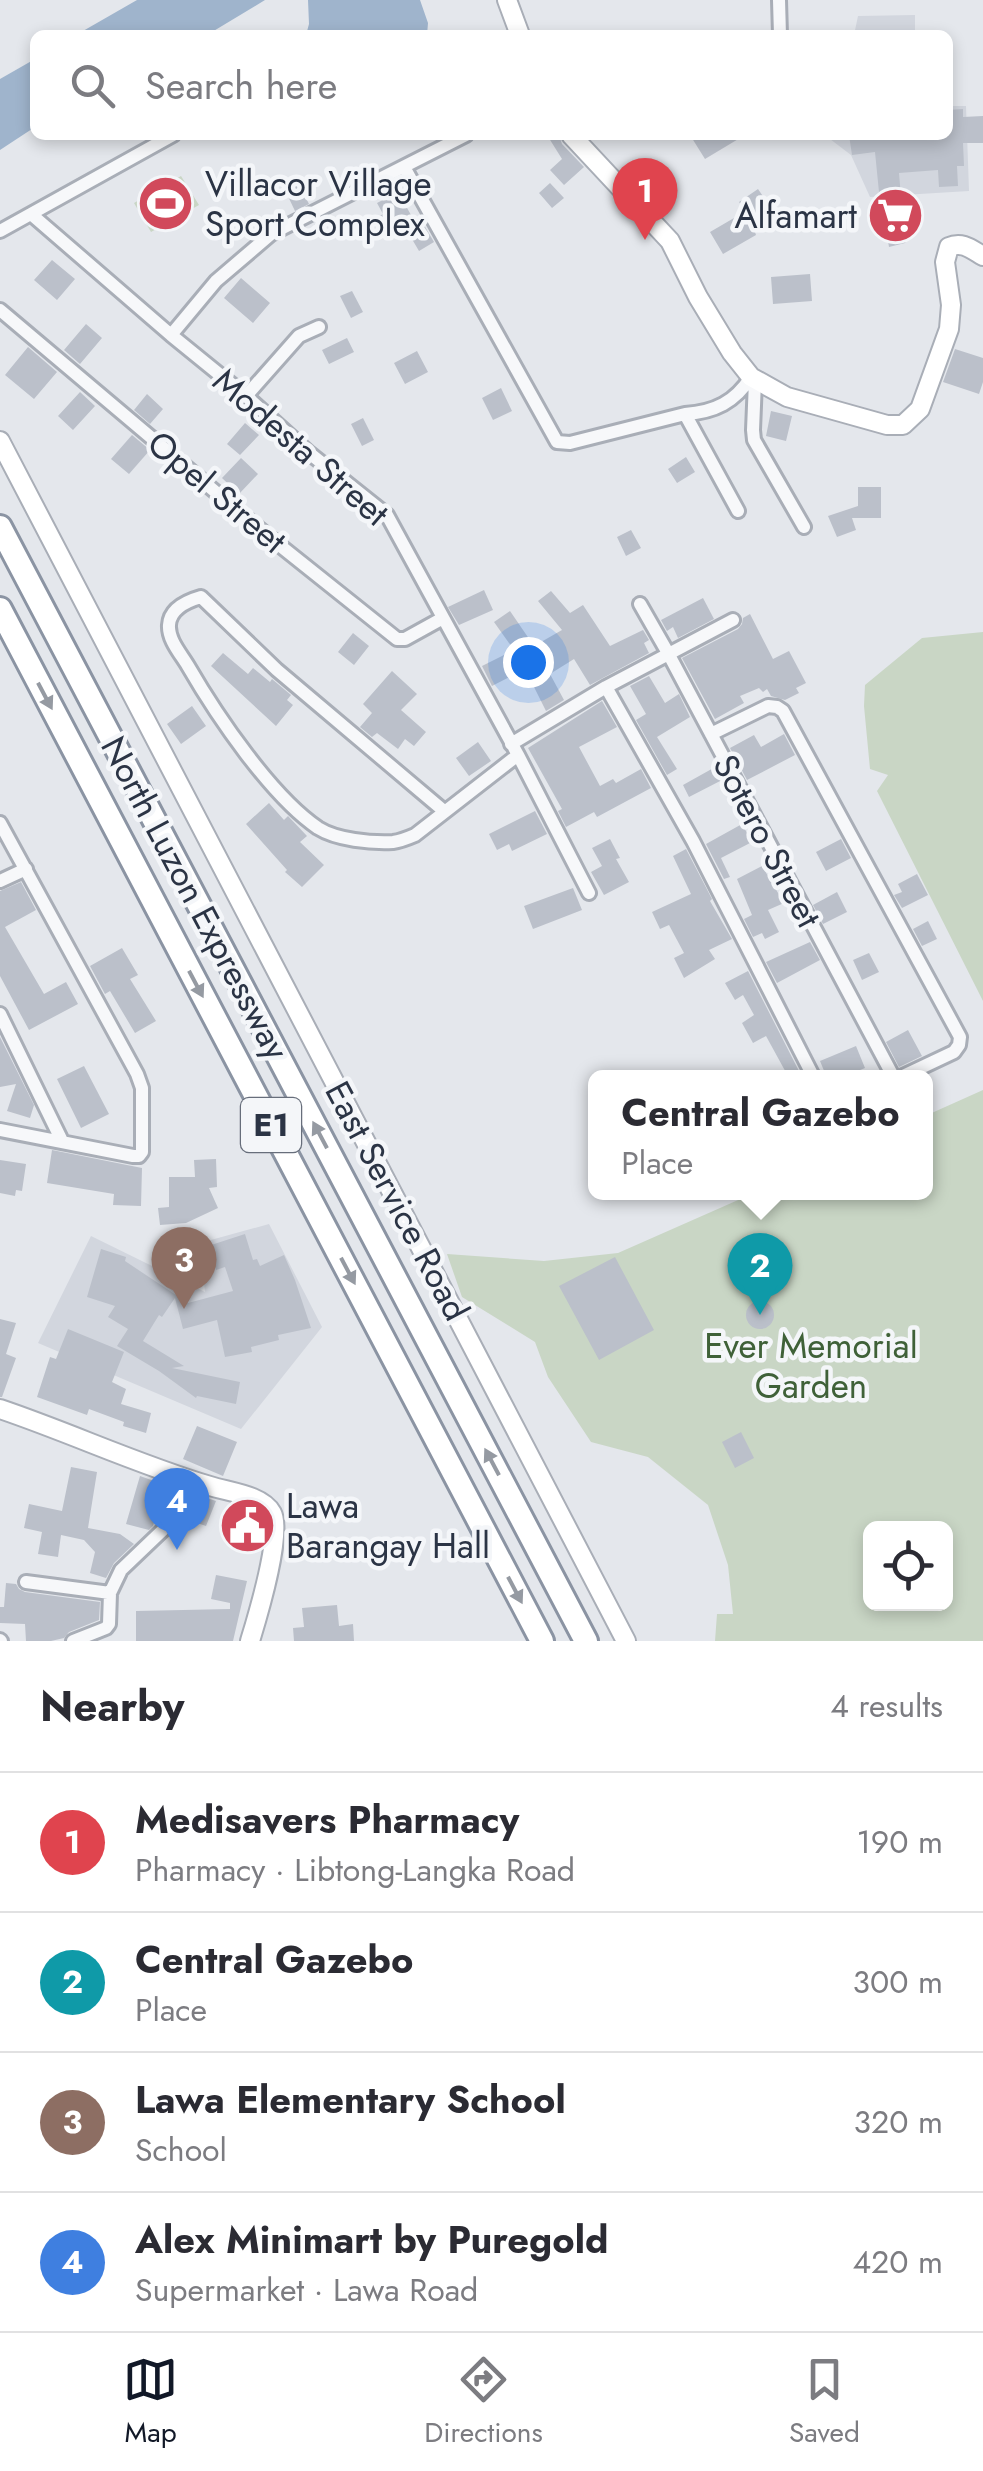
<!DOCTYPE html>
<meta charset="utf-8">
<style>
:root{--surface:#fff;--page:#f2f2f3;--text:#2b2b33;--muted:#7c7c81;--line:#e1e1e2;--accent:#111827}
body{margin:0;font-family:Jost,sans-serif;background:var(--page);color:var(--text)}
.controls{position:absolute;right:30px;bottom:30px;display:grid;overflow:hidden;border-radius:15px;box-shadow:0 5px 15px #0003}
.controls button{width:90px;height:90px;display:grid;place-items:center;padding:0;border:0;border-bottom:2px solid var(--line);background:var(--surface);color:var(--text);font:50px sans-serif}
.you{position:absolute;left:528px;top:662px;width:35px;height:35px;margin:-25px;border:8px solid #fff;border-radius:50%;background:#1a73e8;box-shadow:0 0 0 15px #1a73e833}
.badge{display:grid;place-items:center;width:65px;height:65px;border-radius:50%;background:var(--accent);color:#fff;font-size:32px;font-weight:700}
.pin{position:absolute;translate:-50% -82px;filter:drop-shadow(0 2px 5px #0008)}
.pin::after{content:'';position:absolute;top:52px;width:35px;height:30px;background:inherit;clip-path:polygon(0 0,100% 0,50% 100%)}
.popup{position:absolute;left:588px;top:1070px;width:345px;height:130px;box-sizing:border-box;display:grid;place-content:center;border-radius:15px;background:var(--surface);filter:drop-shadow(0 2px 8px #0005);font-size:32px;white-space:nowrap;color:var(--muted)}
.popup b{font-size:38px;color:var(--text)}
.popup::after{content:'';position:absolute;left:50%;top:100%;margin-left:-20px;border:20px solid transparent;border-top-color:var(--surface)}
.list{margin:0;padding:0;list-style:none}
h2{display:flex;justify-content:space-between;align-items:center;height:130px;margin:0;padding:0 40px;font-size:42px}
h2 small{font-size:32px;font-weight:400;color:var(--muted)}
.list li{display:grid;grid-template-columns:65px 1fr auto;gap:30px;align-items:center;box-sizing:border-box;height:140px;padding:0 40px;border-top:2px solid var(--line)}
.list b{display:block;font-size:38px;white-space:nowrap}
.list p{margin:0;font-size:32px;white-space:nowrap;color:var(--muted)}
.list em{font-size:32px;font-style:normal;color:var(--muted)}
.icon{flex:none;width:55px;height:55px;fill:none;stroke:currentColor;stroke-width:2;stroke-linecap:round;stroke-linejoin:round}
.map{position:relative;flex:none;width:983px;height:1641px;overflow:hidden}
.search{position:absolute;background:var(--surface);box-shadow:0 5px 15px #0003;left:30px;right:30px;top:30px;height:110px;display:flex;align-items:center;gap:25px;box-sizing:border-box;padding:0 35px;border-radius:15px;color:var(--muted);font-size:38px}
.sheet{height:690px;background:var(--surface)}
nav{display:flex;justify-content:space-around;align-items:center;box-sizing:border-box;height:140px;border-top:2px solid var(--line);background:var(--surface);font-size:28px;color:var(--muted)}
nav a{display:grid;justify-items:center;gap:5px}
nav .on{color:var(--accent)}
.map>svg:first-child{display:block}
</style>
<div class="map">
<svg width="983" height="1641" viewBox="0 0 983 1641">
<rect width="100%" height="100%" fill="#e4e7ec"/>
<path fill="#d2d6de" d="M915 15V35H854L858 16Z
M948 106H966L969 191 870 197 851 155 830 139 831 135H948Z
M269 1224 322 1327 241 1429 38 1343 91 1236 205 1292 200 1243Z"/>
<path fill="#c9d6c5" fill-rule="evenodd" d="M181 176 199 205 151 232 134 203Z
M983 632V1001L877 791 888 775 870 769 864 706 865 685 922 638Z
M983 1090V1641H715L717 1614H733L728 1565 708 1505 648 1457 591 1442 548 1377 535 1342 462 1297 447 1254 544 1261 618 1253 754 1193 925 1192V1116ZM870 1528H946V1604H870Z"/>
<path fill="#9fb4cc" d="M137 0H265L207 35H76Z
M308 0H420L428 23 427 35H306L309 24Z
M35 59V127L0 150V79Z"/>
<path fill="#bbc0ca" d="M963 109V117L983 116V143H963L964 166H957L958 186 939 187 938 170 899 173 901 197 912 233 905 243 889 247 880 192H879L875 152 852 155 849 135H948V110Z
M547 135H559L562 144 584 167 564 185 550 170 562 159Z
M690 135H745L705 159Z
M298 182 309 204 295 211 284 188Z
M550 183 564 198 552 208 539 193Z
M758 189 777 217 755 232 756 235 723 254 710 232 746 211 739 202Z
M398 192 415 222 383 238 373 220 383 214 377 203Z
M421 220 434 242 419 251 406 229Z
M52 260 75 279 57 300 34 280Z
M810 274 812 301 773 304 771 277Z
M241 278 270 303 253 323 224 298Z
M352 291 363 312 351 318 340 296Z
M86 324 102 338 80 364 64 350Z
M347 338 354 352 329 364 322 350Z
M28 347 57 372 34 399 5 375Z
M955 349 983 358V382L979 394 943 382Z
M417 351 428 372 405 384 394 363Z
M501 388 512 411 493 420 482 398Z
M80 392 95 406 73 430 58 416Z
M147 394 163 409 150 424 134 410Z
M771 411 792 416 786 441 766 436Z
M363 418 374 440 362 446 351 424Z
M245 423 259 435 240 455 227 444Z
M132 435 150 450 129 474 111 459Z
M686 457 695 472 677 483 668 469Z
M241 458 258 474 239 494 222 478Z
M858 487H881V518H852L856 530 837 537 828 516 858 506Z
M631 530 641 548 626 556 617 537Z
M484 590 493 610 459 625 448 607Z
M551 591 570 613 583 605 610 646 643 630 649 640 644 643 649 653 590 685 574 659 550 674 564 700 546 711 525 669 492 686 482 666 514 650 494 622 510 611 534 646 562 630 538 601Z
M703 598 714 619 678 638 673 627 667 631 661 620Z
M750 614 773 659 789 651 806 683 796 688 799 693 785 700 771 696 767 689 763 692 759 688 740 696 744 703 715 719 682 658 738 629 742 624 743 618Z
M353 633 369 646 354 665 338 652Z
M223 653 248 674 253 668 270 682 272 679 291 695 287 700 293 705 276 726 211 666Z
M392 671 417 694 401 710 426 732 414 746 405 739 398 749 377 733 372 737 360 727 372 713 363 704Z
M649 676 665 703 679 694 690 717 657 737 677 769 667 775 636 720 646 714 630 686Z
M602 701 617 727 579 747 600 786 613 779 616 783 641 769 651 788 597 817 594 812 566 827 558 811 562 809 528 748Z
M192 706 206 726 181 744 167 724Z
M784 734 795 755 747 780 730 748 754 735 761 747Z
M478 742 491 761 469 776 456 758Z
M717 766 724 779 689 797 683 785Z
M269 803 284 820 288 816 307 836 300 842 324 865 302 887 285 872 287 870 246 824Z
M535 811 547 834 512 851 509 844 497 850 489 834Z
M742 824 752 842 721 858 730 877 724 879 706 844Z
M610 839 620 858 616 859 629 882 604 895 591 872 602 866 592 848Z
M841 839 851 858 826 871 816 852Z
M686 849 712 899 710 901 732 939 709 950 715 959 684 978 674 958 684 953 669 925 660 929 652 912 691 894 673 856Z
M762 866 784 903 768 910 779 932 765 939 762 933 753 937 744 919 752 915 737 879Z
M917 874 928 895 902 908 894 895 902 892 898 884Z
M21 882 36 910 5 927 44 994 66 982 78 1004 29 1030 0 976V891Z
M573 888 582 910 533 929 524 906Z
M837 892 847 912 823 924 813 905Z
M928 921 937 939 922 946 913 929Z
M810 942 820 960 777 983 766 962Z
M122 948 138 975 130 979 156 1021 135 1033 110 991 105 994 90 966Z
M869 953 879 972 862 980 853 960Z
M748 971 800 1073 793 1078H789L766 1036 753 1043 742 1023 754 1015 743 995 735 1000 725 983Z
M908 1030 922 1056 899 1067 886 1042Z
M0 1037 34 1105 30 1118 7 1111 16 1084 0 1087Z
M856 1046 865 1068 841 1078H827L820 1061Z
M84 1066 109 1114 81 1128 57 1079Z
M52 1150 142 1168 141 1206 113 1205 114 1194 47 1183Z
M216 1159 217 1187 209 1188 218 1208 186 1223 160 1225 158 1208 169 1207V1177H195L194 1160Z
M0 1160 26 1164 22 1191 16 1190 15 1196 0 1193Z
M245 1234 253 1260 257 1259 260 1266 284 1255 295 1280 311 1328 278 1335 279 1340 251 1347 252 1352 225 1357 217 1320 183 1329 175 1298 162 1317 159 1315 143 1341 184 1366 172 1368 240 1382 236 1404 197 1396 196 1398 159 1371 117 1346 128 1329 108 1317 115 1306 87 1297 101 1249 126 1257 125 1261 188 1303 233 1291 225 1267 216 1270 208 1246Z
M615 1257 654 1330 599 1360 559 1286Z
M746 1315a14 14 0 1 1 28 0a14 14 0 1 1-28 0Z
M0 1319 16 1323 6 1354 16 1358 2 1397H0Z
M68 1329 124 1352 112 1382 126 1389 121 1404 151 1413 146 1433 123 1426 124 1422 89 1409 87 1415 37 1397 50 1357 56 1359Z
M197 1426 237 1442 223 1476 183 1459Z
M741 1432 754 1458 735 1468 722 1442Z
M71 1467 97 1472 88 1528 120 1534 134 1544 114 1563 106 1578 90 1573 95 1552 84 1540 61 1535 58 1557 38 1554 42 1532 24 1528 29 1504 62 1511Z
M140 1476 168 1486 161 1509 158 1507 153 1526 149 1530 126 1524Z
M198 1495 216 1501 206 1526 185 1519Z
M245 1509 260 1519 261 1540 233 1539 234 1511 244 1512Z
M216 1575 247 1581 233 1641H136V1611L230 1609V1603L211 1599Z
M6 1583 16 1584 19 1589 25 1592 100 1602 99 1620 69 1632 64 1638 51 1641H26L25 1624 0 1623V1607H4Z
M337 1605 339 1626 353 1624 354 1641H294L293 1628 304 1627 302 1608Z"/>
<g fill="none" stroke-linecap="round" stroke-linejoin="round">
<defs>
<path id="street" d="M779 0 780 35
M404 167 557 442 570 443 685 414C715 412 735 402 751 377
M31 214 171 335 246 396 308 452 387 515 518 755 589 893
M0 231 173 135
M0 310 263 532 397 639H405L443 618
M171 335 216 281 271 234 466 135
M755 381 753 430 754 440 804 527
M246 396 299 336 319 327
M685 414 738 511
M640 604 668 653 894 1078
M606 687 693 841 814 1078
M711 734 768 706 777 707 783 711 960 1037 959 1045 954 1052 899 1078
M511 744 606 687 733 620
M444 811 277 670 201 597C187 601 170 608 169 625 168 640 181 654 188 666 217 716 271 796 318 828 337 840 371 843 393 842 401 841 408 838 415 835L518 755
M0 823 137 1074 142 1088V1152L139 1156H133L0 1130
M0 881 26 869
M0 1014 62 1141
M26 1582 110 1593
M0 1640 1 1641
M73 1641 106 1628 109 1624 110 1593 121 1570 165 1528 180 1509 194 1481"/>
<path id="secondary" d="M507 0 520 35
M571 135 670 241 698 297 732 353 751 377 787 397 887 425H903L920 409 949 329 951 305 945 262 949 247C962 241 971 249 983 256
M0 441 626 1641
M0 1409C71 1433 139 1465 210 1486 229 1492 262 1495 272 1513 283 1533 257 1618 250 1641"/>
<path id="highway" d="M0 527 586 1641
M0 609 542 1641"/>
</defs>
<use href="#street" stroke="#a9aeb7" stroke-width="18"/>
<use href="#secondary" stroke="#a9aeb7" stroke-width="22"/>
<use href="#highway" stroke="#8b94a3" stroke-width="28"/>
<use href="#street" stroke="#f7f8fa" stroke-width="12"/>
<use href="#secondary" stroke="#fff" stroke-width="18"/>
<use href="#highway" stroke="#fff" stroke-width="22"/>
</g>
<defs><path id="oneway-solid" d="M-6-.8H1V-3.2L6.5 0L1 3.2V.8H-6Z" transform="scale(2.5)"/></defs>
<g fill="#959aa2">
<use href="#oneway-solid" transform="translate(45 696) rotate(62)"/>
<use href="#oneway-solid" transform="translate(196 984) rotate(62)"/>
<use href="#oneway-solid" transform="translate(320 1135) rotate(-118)"/>
<use href="#oneway-solid" transform="translate(348 1271) rotate(62)"/>
<use href="#oneway-solid" transform="translate(492 1462) rotate(-118)"/>
<use href="#oneway-solid" transform="translate(515 1590) rotate(62)"/>
</g>
<defs>
<symbol id="stadium-disc" viewBox="-11 -11 22 22"><circle r="9.5" fill="#d1495b" stroke="#f4f6f9"/><path d="M0-5a6.5 5 0 1 0 0 10a6.5 5 0 1 0 0-10ZM-3.5-1.8h7v3.6h-7Z" fill="#fff"/></symbol>
<symbol id="supermarket-disc" viewBox="-11 -11 22 22"><circle r="9.5" fill="#d1495b" stroke="#f4f6f9"/><path d="M-6-5.5h2.5l.6 2H6L4.5 2H-2.5L-4.4-4H-6ZM-1.5 3.2a1.3 1.3 0 1 0 .1 0ZM3 3.2a1.3 1.3 0 1 0 .1 0Z" fill="#fff"/></symbol>
<symbol id="civic-disc" viewBox="-11 -11 22 22"><circle r="9.5" fill="#d1495b" stroke="#f4f6f9"/><path d="M-.6-6.5H3V-4.5H.6V-3L4-1V1h2V6H-6V1h2V-1L-.6-3ZM-1.2 2.5V6h2.4V2.5Z" fill="#fff"/></symbol>
</defs>
<g fill-rule="evenodd">
<use href="#stadium-disc" x="134" y="172" width="63" height="63"/>
<use href="#supermarket-disc" x="864" y="184" width="63" height="63"/>
<use href="#civic-disc" x="216" y="1494" width="63" height="63"/>
</g>
<g text-anchor="middle" dominant-baseline="central" stroke-width="9" stroke-linejoin="round" paint-order="stroke">
<rect fill="#f4f6f9" stroke="#676e7b" stroke-width="2.5" x="241" y="1098" width="60" height="54" rx="8"/>
<g font-size="32" font-weight="bold" fill="#2b3445">
<text x="271" y="1125">E1</text>
</g>
<g font-size="35" fill="#2b3445" stroke="#f4f6f9" text-anchor="start">
<text x="205" y="184">Villacor Village<tspan x="205" dy="40">Sport Complex</tspan></text>
<text x="857" y="216" text-anchor="end">Alfamart</text>
<text x="286" y="1506">Lawa<tspan x="286" dy="40">Barangay Hall</tspan></text>
</g>
<g font-size="35" fill="#2b3445" stroke="#f4f6f9">
<text transform="translate(301 447) rotate(41)">Modesta Street</text>
<text transform="translate(217 492) rotate(40)">Opel Street</text>
<text transform="translate(767 841) rotate(62)">Sotero Street</text>
<text transform="translate(195 898) rotate(62)">North Luzon Expressway</text>
<text transform="translate(397 1201) rotate(62)">East Service Road</text>
</g>
<g font-size="35" fill="#3f6138" stroke="#f4f6f9">
<text x="811" y="1346">Ever Memorial<tspan x="811" dy="40">Garden</tspan></text>
</g>
</g>
</svg>
<div class="controls">
<button><svg class="icon" aria-label="locate" viewBox="0 0 24 24"><circle cx="12" cy="12" r="6"/><path d="M12 2v4M12 18v4M2 12h4M18 12h4"/></svg></button>
</div>
<div class="you"></div>
<div class="pin badge" style="left:645px;top:240px;background:#e0444e">1</div>
<div class="pin badge" style="left:760px;top:1315px;background:#0f9aa8">2</div>
<div class="popup"><b>Central Gazebo</b>Place</div>
<div class="pin badge" style="left:184px;top:1309px;background:#8d6e63">3</div>
<div class="pin badge" style="left:177px;top:1550px;background:#3f7fe0">4</div>
<div class="search"><svg class="icon" aria-label="search" viewBox="0 0 24 24"><circle cx="10" cy="10" r="6"/><path d="M15 15l6 6"/></svg>Search here</div>
</div>
<section class="sheet">
<h2>Nearby<small>4 results</small></h2>
<ul class="list">
<li><span class="badge" style="background:#e0444e">1</span><div><b>Medisavers Pharmacy</b><p>Pharmacy · Libtong-Langka Road</p></div><em>190 m</em></li>
<li><span class="badge" style="background:#0f9aa8">2</span><div><b>Central Gazebo</b><p>Place</p></div><em>300 m</em></li>
<li><span class="badge" style="background:#8d6e63">3</span><div><b>Lawa Elementary School</b><p>School</p></div><em>320 m</em></li>
<li><span class="badge" style="background:#3f7fe0">4</span><div><b>Alex Minimart by Puregold</b><p>Supermarket · Lawa Road</p></div><em>420 m</em></li>
</ul>
</section>
<nav>
<a class="on"><svg class="icon" aria-label="map" viewBox="0 0 24 24"><path d="M3 6l6-2 6 2 6-2v14l-6 2-6-2-6 2zM9 4v14M15 6v14"/></svg>Map</a>
<a><svg class="icon" aria-label="directions" viewBox="0 0 24 24"><path d="M12 3l9 9-9 9-9-9zM9 14v-3h6M13 9l2 2-2 2"/></svg>Directions</a>
<a><svg class="icon" aria-label="saved" viewBox="0 0 24 24"><path d="M7 4h10v16l-5-4-5 4z"/></svg>Saved</a>
</nav>
